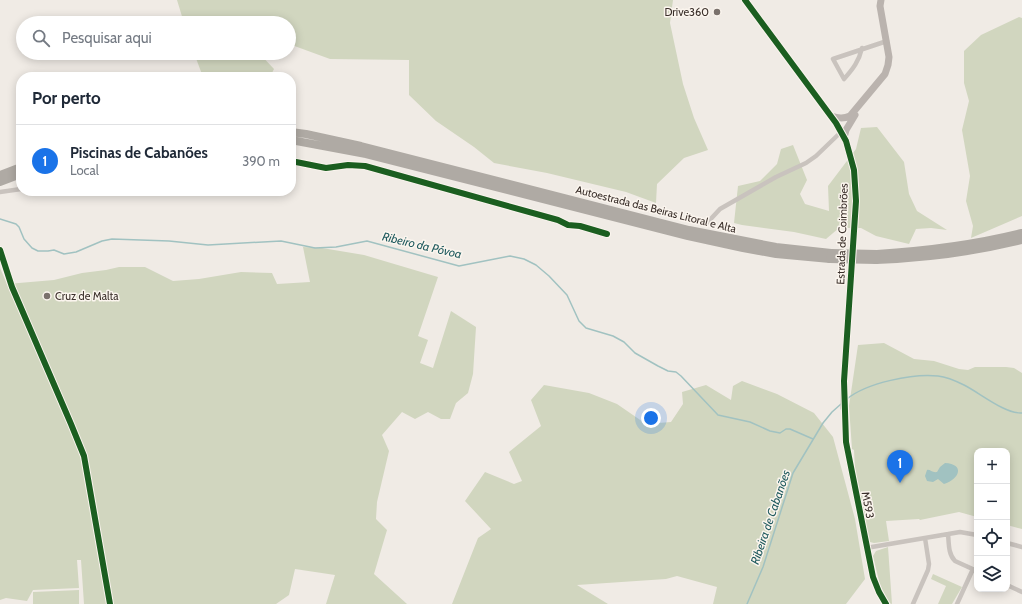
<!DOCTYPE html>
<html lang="pt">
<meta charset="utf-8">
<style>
:root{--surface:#fff;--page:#f2f2f3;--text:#1f2937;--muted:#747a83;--line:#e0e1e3;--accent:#1a73e8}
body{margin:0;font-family:Cabin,sans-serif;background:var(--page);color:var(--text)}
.controls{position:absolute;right:12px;bottom:12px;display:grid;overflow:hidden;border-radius:8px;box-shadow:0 2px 10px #0003}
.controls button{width:36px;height:36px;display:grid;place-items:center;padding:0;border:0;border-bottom:1px solid var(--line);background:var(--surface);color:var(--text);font:20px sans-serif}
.you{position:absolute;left:651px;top:418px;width:14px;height:14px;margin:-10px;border:3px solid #fff;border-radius:50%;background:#1a73e8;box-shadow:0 0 0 6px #1a73e833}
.badge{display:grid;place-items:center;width:26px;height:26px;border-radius:50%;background:var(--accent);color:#fff;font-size:13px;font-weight:700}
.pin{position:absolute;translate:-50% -33px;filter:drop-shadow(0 1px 2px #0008)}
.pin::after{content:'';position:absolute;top:21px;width:14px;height:12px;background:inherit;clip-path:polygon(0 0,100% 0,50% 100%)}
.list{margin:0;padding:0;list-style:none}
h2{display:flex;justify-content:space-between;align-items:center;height:52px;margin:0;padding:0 16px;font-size:17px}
h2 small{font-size:13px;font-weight:400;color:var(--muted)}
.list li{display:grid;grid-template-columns:26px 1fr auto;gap:12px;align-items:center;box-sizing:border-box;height:72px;padding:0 16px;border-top:1px solid var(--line)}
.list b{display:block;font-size:15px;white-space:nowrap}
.list p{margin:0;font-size:13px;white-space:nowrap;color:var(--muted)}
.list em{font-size:13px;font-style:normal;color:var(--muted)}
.icon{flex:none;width:22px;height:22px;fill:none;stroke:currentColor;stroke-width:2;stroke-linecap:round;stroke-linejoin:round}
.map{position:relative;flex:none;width:1022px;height:604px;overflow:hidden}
.search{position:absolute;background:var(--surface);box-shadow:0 2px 10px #0003;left:16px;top:16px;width:280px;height:44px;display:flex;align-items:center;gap:10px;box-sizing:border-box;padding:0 14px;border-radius:22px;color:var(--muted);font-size:15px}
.panel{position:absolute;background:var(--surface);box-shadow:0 2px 10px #0003;left:16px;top:72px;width:280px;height:124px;border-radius:16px}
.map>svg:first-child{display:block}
</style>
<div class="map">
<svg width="1022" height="604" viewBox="0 0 1022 604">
<rect width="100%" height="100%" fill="#f0ebe5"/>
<path fill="#d1d6bf" d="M177 0H673L670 23 683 84 694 118 708 150 684 158 657 184 656 203 626 192 547 173 494 163 474 147 436 121 409 95V60L330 59 289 44V23H184Z
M1019 17 1022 18V216L971 238 973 226 966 201 970 176 962 130 969 101 964 83V51L981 35Z
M194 53H259L274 69 270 77H203Z
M877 127 904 162 909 194 917 211 947 230 931 228 916 229 909 244 876 236 861 228H839L826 239 794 232 742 225 734 223 738 186 760 181 777 164 781 149 793 145 807 180 800 194 805 204 829 211 828 186 856 149 861 128Z
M303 247 322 248 364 255 438 277 418 336 428 340 420 363 433 368 451 311 476 327 473 374 468 393 456 403 450 419H441L428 412 415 419 402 412 382 435 389 451 377 502 376 519 387 530 374 574 407 604H326L335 575 295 569 289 595 276 604H84L81 560H77L79 588 33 590 27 601 6 598 0 600V268L7 284 54 280 82 273 106 270 119 267H145L173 281 199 279 241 272 272 273 277 284 310 282Z
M884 343 914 359 934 361 959 369 968 370 975 367H1006L1014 368 1022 373V529L1007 525V451H977V517L959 512 920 520 919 519 886 521 889 541 874 543 870 542 862 514 858 488 855 469 854 450 852 449 849 406 858 345Z
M742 381 777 394 814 413 833 437 855 519 865 579 846 604H713L717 587 677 576 666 579 577 585 608 604H452L478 538 491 529 465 501 485 472 514 484 522 481 509 452 541 426 531 400 544 385 589 393 617 404 646 424 671 422 683 404 682 392 706 385 731 400 733 386Z
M888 547 892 604 889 603 880 585 873 556 876 551Z
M933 574 962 587 952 604H938L946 586 931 579Z
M79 590V604H33V592Z"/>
<path fill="#a1c2c1" d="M945 463C965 464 960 479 944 484L938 479 933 482 927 481 925 476 927 470C930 469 932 473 937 472L940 467Z"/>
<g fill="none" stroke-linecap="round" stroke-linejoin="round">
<path stroke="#a1c2c1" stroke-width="1.5" d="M0 219 16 224 19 227 24 239 32 248 38 251H48L54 250 64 254 76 252 102 241 112 239 169 241 208 245 281 241 315 248 336 247 367 241 459 266 510 256 524 259 536 265 549 276 567 295 579 321 586 328 613 336 624 342 635 353 658 366 668 371 676 372 681 376 718 415 750 422 770 431 780 433 786 429H790L813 439
M847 399C866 383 914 373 938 376 947 377 956 381 964 385 980 393 1005 414 1022 413
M747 604 763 567 793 473 823 423 832 412 841 404"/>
<path stroke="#c9c3be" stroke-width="4.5" d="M862 48C859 61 853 69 844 79L833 59 887 41
M291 161 326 168 348 165 365 166 558 220 568 225 580 226 607 234
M0 192 21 189
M707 223 720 209 776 177 806 163 816 156 841 132
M0 250 12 287 71 424 84 456 110 604
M844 408C845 419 845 430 846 441 848 467 855 494 861 519 866 549 871 578 886 604
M948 534C949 543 948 554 955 561L977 571
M1007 543 1022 547
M866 548 960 532 977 535
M1007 585 1022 592
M913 604 928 570 929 564 925 538
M957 604 973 569"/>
<path stroke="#bab3ae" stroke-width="7" d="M745 0 836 123 846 141 854 170 856 201 844 381V408
M831 116C838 118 843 119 850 116L885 74 888 65 889 57 880 6 881 0
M844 138 846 130 855 115"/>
<path stroke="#afaaa4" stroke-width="8" d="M291 132 306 134 361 146 689 230 776 247 831 253
M291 140 366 154 688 236 743 248 776 254 830 259
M0 175 21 167
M0 182 21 174
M877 254C926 251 974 245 1022 233
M876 260C926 258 974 252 1022 240"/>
<path stroke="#afaaa4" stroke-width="8" d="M831 253 877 254
M830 259 876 260"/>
<defs>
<path id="cycleway" d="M745 0 836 123 846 141 854 170 856 201 844 381 846 442 873 577 879 592 886 604
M291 161 326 168 348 165 365 166 558 220 568 225 580 226 607 234
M0 250 12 287 71 424 84 456 110 604"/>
</defs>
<use href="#cycleway" stroke="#fbf5ee" stroke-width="8"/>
<use href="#cycleway" stroke="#1b5e20" stroke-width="6"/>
</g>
<g fill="#7a716c" stroke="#fbf5ee" stroke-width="1.5">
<circle cx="717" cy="12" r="4"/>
<circle cx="47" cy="296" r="4"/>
</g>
<g text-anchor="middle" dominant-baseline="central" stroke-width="3" stroke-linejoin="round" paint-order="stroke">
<g font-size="11" fill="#3b302b" stroke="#fbf5ee" text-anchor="end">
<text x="709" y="12">Drive360</text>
<text x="55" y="296" text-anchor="start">Cruz de Malta</text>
</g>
<g font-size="11" fill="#3b302b" stroke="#fbf5ee">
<text transform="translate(656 209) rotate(14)">Autoestrada das Beiras Litoral e Alta</text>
<text transform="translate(842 234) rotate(-88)">Estrada de Coimbrões</text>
<text transform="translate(868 505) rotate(79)">M593</text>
</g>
<g font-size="12" font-style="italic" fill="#1f5a5e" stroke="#fbf5ee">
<text transform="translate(422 245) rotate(13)">Ribeiro da Póvoa</text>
<text transform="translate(770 517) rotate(-71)">Ribeira de Cabanões</text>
</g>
</g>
</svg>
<div class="controls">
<button>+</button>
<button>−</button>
<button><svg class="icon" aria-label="locate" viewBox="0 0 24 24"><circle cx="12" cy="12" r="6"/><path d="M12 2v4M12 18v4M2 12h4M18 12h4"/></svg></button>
<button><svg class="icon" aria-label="layers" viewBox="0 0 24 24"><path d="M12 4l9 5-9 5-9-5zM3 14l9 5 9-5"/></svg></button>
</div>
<div class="you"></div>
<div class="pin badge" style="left:900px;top:483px">1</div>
<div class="search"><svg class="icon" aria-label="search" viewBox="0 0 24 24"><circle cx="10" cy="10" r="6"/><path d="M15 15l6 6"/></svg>Pesquisar aqui</div>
<section class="panel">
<h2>Por perto<small></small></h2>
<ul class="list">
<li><span class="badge">1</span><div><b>Piscinas de Cabanões</b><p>Local</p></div><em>390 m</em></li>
</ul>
</section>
</div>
